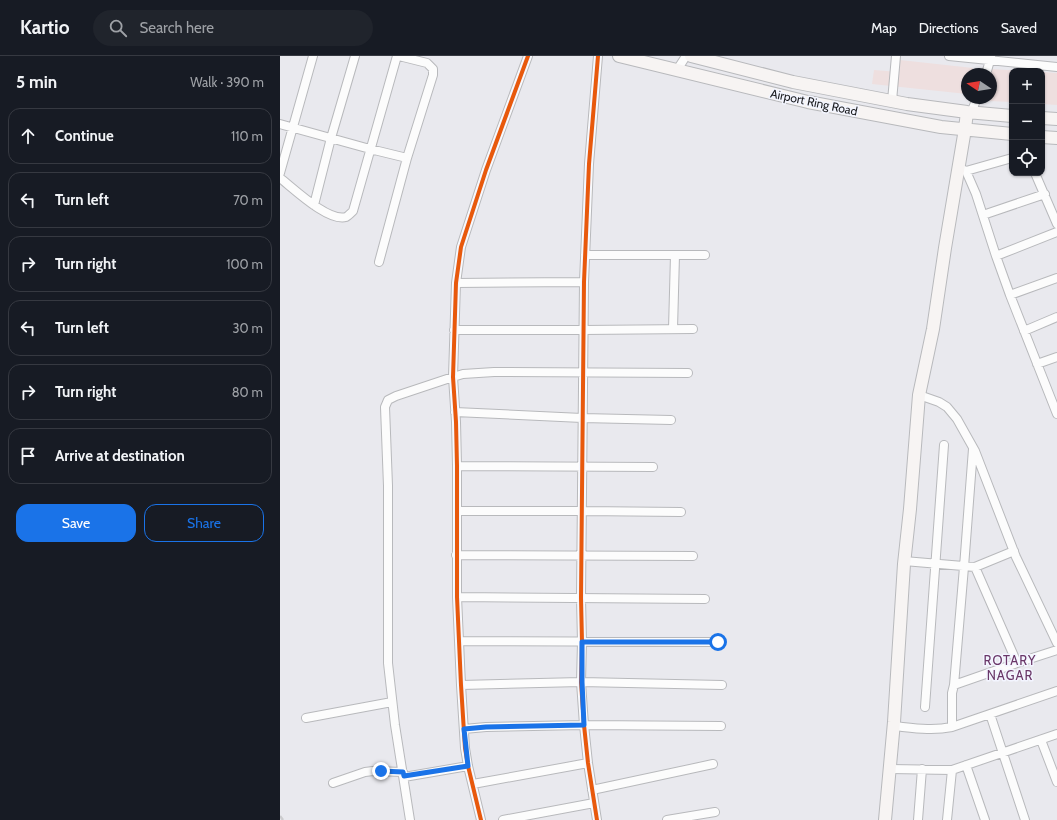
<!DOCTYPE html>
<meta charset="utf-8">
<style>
:root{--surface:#171b24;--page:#20242c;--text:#f1f3f6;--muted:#9ea1a6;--line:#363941;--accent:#1a73e8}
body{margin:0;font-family:Cabin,sans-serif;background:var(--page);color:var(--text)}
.controls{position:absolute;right:12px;top:12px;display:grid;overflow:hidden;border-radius:8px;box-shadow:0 1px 3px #0004}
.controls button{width:36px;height:36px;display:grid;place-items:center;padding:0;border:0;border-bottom:1px solid var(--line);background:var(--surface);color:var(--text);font:20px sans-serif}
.compass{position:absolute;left:681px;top:12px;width:36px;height:36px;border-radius:50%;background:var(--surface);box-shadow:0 1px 3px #0004;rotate:282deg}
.stop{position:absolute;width:12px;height:12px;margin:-9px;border:3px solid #1a73e8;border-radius:50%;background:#fff}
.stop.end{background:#1a73e8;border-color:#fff;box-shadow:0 1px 4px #0008}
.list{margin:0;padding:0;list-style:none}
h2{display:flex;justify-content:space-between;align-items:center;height:52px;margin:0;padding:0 16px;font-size:17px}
h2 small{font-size:13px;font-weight:400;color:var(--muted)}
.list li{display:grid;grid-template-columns:26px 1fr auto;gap:12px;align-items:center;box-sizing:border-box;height:56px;margin:0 8px 8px;padding:0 8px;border:1px solid var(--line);border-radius:12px}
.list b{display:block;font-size:15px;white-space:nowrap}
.list em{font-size:13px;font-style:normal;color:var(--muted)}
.actions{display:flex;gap:8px;padding:12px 16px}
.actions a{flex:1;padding:9px 0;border:1px solid var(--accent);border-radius:12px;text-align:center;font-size:14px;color:var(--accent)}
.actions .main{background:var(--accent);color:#fff}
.icon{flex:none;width:22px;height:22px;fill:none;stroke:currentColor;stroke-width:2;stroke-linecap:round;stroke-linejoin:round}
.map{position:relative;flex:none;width:777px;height:764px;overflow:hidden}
header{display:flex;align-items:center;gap:24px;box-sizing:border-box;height:56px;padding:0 20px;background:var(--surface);border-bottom:1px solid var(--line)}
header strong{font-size:19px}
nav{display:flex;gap:22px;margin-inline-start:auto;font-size:14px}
.search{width:280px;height:36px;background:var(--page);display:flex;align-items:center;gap:10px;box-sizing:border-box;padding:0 14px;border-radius:22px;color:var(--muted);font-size:15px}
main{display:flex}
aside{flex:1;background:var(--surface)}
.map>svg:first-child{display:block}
</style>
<header>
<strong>Kartio</strong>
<div class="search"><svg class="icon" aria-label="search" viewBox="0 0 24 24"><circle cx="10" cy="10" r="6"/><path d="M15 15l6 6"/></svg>Search here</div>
<nav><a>Map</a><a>Directions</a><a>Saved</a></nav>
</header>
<main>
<aside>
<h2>5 min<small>Walk · 390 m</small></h2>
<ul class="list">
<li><svg class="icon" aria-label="ahead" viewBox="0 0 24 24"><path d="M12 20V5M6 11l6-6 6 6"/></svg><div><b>Continue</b></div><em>110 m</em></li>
<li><svg class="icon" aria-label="left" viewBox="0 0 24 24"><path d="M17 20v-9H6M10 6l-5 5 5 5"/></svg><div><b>Turn left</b></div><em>70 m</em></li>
<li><svg class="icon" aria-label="right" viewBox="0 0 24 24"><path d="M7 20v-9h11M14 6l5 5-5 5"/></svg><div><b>Turn right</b></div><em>100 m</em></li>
<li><svg class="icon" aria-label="left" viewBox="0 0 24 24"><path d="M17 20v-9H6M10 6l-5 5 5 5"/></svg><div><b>Turn left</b></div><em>30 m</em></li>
<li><svg class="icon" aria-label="right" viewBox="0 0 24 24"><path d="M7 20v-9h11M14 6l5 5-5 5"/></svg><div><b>Turn right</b></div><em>80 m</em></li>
<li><svg class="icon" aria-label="arrive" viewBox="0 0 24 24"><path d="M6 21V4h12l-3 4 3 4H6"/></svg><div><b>Arrive at destination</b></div></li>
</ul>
<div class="actions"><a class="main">Save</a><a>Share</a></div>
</aside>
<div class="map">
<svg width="777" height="764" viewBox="0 0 777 764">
<rect width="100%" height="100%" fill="#e9e9ee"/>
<path fill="#eedfdf" d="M620 4 693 12 692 18H687V38L592 28 594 14 619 16Z
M711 13 742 15H732V46L709 45V42H711Z
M762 16 777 17V49L762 48Z"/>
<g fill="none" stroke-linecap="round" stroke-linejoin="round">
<defs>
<path id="street" d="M669 0 777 11
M397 14 406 0
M706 18 711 1
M612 45 616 0
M691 57 697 42
M0 68 90 93 127 102
M679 112 686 115 696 138 716 200 730 239 777 358
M686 115 732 102
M0 117 33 0
M755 117 777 168
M0 122C13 132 48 166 66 161 68 160 71 157 73 155L117 0
M34 149 51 82 75 0
M703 159 765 138
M305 199H425
M716 200 777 176
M99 206 127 102 153 19V13L147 7 119 0
M176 227 304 226
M730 239 777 222
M393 273 395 199
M174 274H303L413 273
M744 275 777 261
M757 308 777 301
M639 339 659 346 667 351 677 363 695 395 736 501 777 587
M175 356 302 362 391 364
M177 410 373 411
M177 455H302L401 456
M176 499 413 500
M624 505 695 511 734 495
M695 511 737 607
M177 541 425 543
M179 585 438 586
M181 629 301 626 442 629
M674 629 684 511 693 393
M645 651 664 389
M710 658 745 764
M26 662 112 646
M614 670C634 672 652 675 672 671L777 635
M672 671V637L674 629 737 607 777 594
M184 673 206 671 304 669 441 670
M761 684 777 726
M686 709 705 764
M610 713 672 714 777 678
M124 721 188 710
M53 727 85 716 93 715 123 716
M193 728 308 707
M312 734 433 708
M130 764 115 669 108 607V430L105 351 108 344 116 340 173 321 183 318 214 316 408 317
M201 764 188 710 185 692 181 629 177 541V410L176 366 173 321 176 227 181 191 206 114 248 0
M223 764 314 747
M317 764 308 707 304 669 301 626 302 586 301 542 304 226 309 108 318 0
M387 764 435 756
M638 764 642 713
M667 764 672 714"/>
<path id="secondary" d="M339 0 528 46 661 71 732 78
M411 0 513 26 627 48 687 56 732 60
M762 62 777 63
M762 81 777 82
M605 764 614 666 624 508 630 453 639 339 653 273 665 192 685 73 687 56"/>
</defs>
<use href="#street" stroke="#b8b9bc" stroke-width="10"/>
<use href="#secondary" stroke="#b8b9bc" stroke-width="14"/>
<use href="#street" stroke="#fcfcfc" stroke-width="8"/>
<use href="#secondary" stroke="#f7f4f3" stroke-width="12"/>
<path stroke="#ccccce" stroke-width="2.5" stroke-dasharray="8 4" stroke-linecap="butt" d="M0 760 3 764"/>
<defs>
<path id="cycleway" d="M201 764 188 710 185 692 181 629 177 541V410L176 366 173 321 176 227 181 191 206 114 248 0
M317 764 308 707 304 669 301 626 302 586 301 542 304 226 309 108 318 0"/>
</defs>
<use href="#cycleway" stroke="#f3f5ff" stroke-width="6"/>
<use href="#cycleway" stroke="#e8590c" stroke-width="4"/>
</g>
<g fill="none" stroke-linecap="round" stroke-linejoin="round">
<path stroke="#1a73e8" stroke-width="5" d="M101 715 123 716 124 720 188 710 184 673 206 671 304 669 302 626V586H438"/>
</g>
<g text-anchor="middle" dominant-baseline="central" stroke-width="3" stroke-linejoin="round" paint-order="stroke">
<g font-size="12" fill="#1a1b1e" stroke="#f3f5ff">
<text transform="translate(534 46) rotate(12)">Airport Ring Road</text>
</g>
<g font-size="13" letter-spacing="1" fill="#6a3768" stroke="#f3f5ff">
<text x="730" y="604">ROTARY<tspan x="730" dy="15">NAGAR</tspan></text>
</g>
</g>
</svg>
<div class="controls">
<button>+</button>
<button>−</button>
<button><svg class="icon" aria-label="locate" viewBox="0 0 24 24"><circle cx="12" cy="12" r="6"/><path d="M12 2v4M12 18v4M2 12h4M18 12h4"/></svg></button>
</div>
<svg class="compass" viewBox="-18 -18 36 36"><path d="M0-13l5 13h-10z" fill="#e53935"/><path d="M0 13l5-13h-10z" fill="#9ea1a6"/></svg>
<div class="stop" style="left:438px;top:586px"></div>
<div class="stop end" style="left:101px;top:715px"></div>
</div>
</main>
